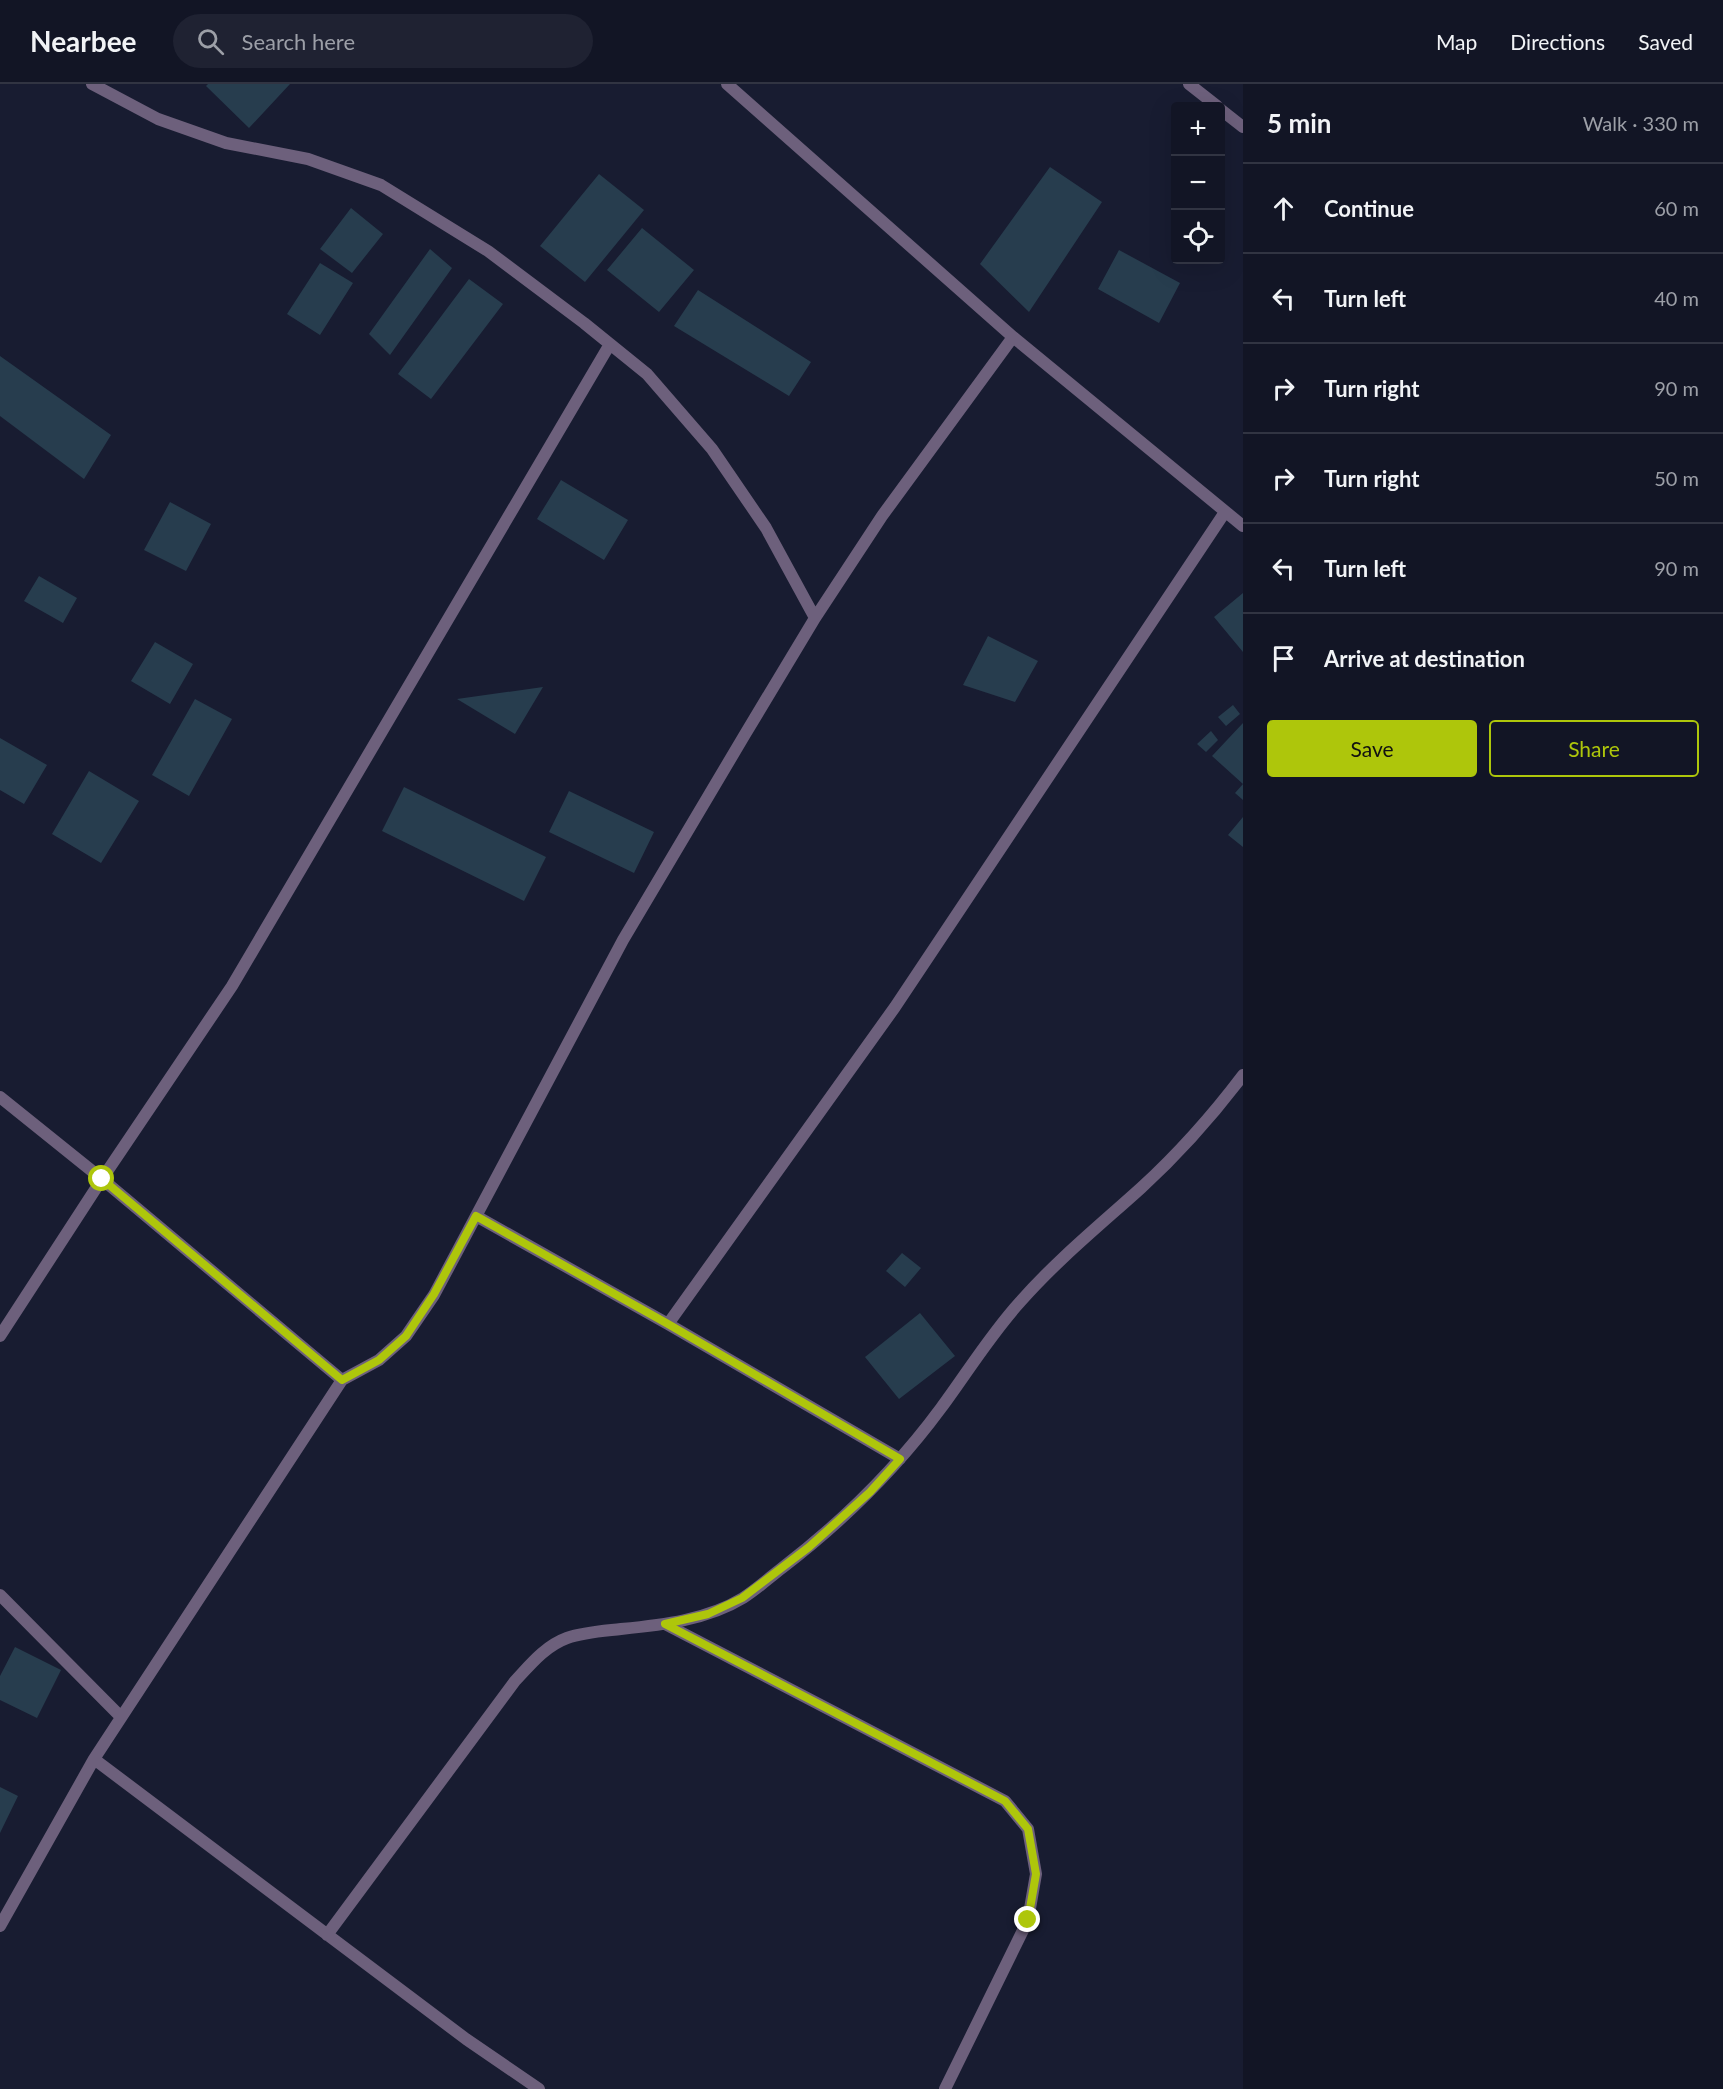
<!DOCTYPE html>
<meta charset="utf-8">
<style>
:root{--surface:#121525;--page:#1f2232;--text:#f1f3f6;--muted:#9c9fa7;--line:#313442;--accent:#aec60b}
body{margin:0;font-family:Lato,sans-serif;background:var(--page);color:var(--text)}
.controls{position:absolute;right:18px;top:18px;display:grid;overflow:hidden;border-radius:6px;box-shadow:0 6px 24px #0002}
.controls button{width:54px;height:54px;display:grid;place-items:center;padding:0;border:0;border-bottom:2px solid var(--line);background:var(--surface);color:var(--text);font:30px sans-serif}
.stop{position:absolute;width:18px;height:18px;margin:-14px;border:4px solid #aec60b;border-radius:50%;background:#fff}
.stop.end{background:#aec60b;border-color:#fff;box-shadow:0 2px 6px #0008}
.list{margin:0;padding:0;list-style:none}
h2{display:flex;justify-content:space-between;align-items:center;height:78px;margin:0;padding:0 24px;font-size:26px}
h2 small{font-size:20px;font-weight:400;color:var(--muted)}
.list li{display:grid;grid-template-columns:39px 1fr auto;gap:18px;align-items:center;box-sizing:border-box;height:90px;padding:0 24px;border-top:2px solid var(--line)}
.list b{display:block;font-size:22px;white-space:nowrap}
.list em{font-size:20px;font-style:normal;color:var(--muted)}
.actions{display:flex;gap:12px;padding:18px 24px}
.actions a{flex:1;padding:14px 0;border:2px solid var(--accent);border-radius:6px;text-align:center;font-size:21px;color:var(--accent)}
.actions .main{background:var(--accent);color:#111}
.icon{flex:none;width:33px;height:33px;fill:none;stroke:currentColor;stroke-width:2;stroke-linecap:round;stroke-linejoin:round}
.map{position:relative;flex:none;width:1243px;height:2005px;overflow:hidden}
header{display:flex;align-items:center;gap:36px;box-sizing:border-box;height:84px;padding:0 30px;background:var(--surface);border-bottom:2px solid var(--line)}
header strong{font-size:28px}
nav{display:flex;gap:33px;margin-inline-start:auto;font-size:21px}
.search{width:420px;height:54px;background:var(--page);display:flex;align-items:center;gap:15px;box-sizing:border-box;padding:0 21px;border-radius:33px;color:var(--muted);font-size:22px}
main{display:flex}
aside{flex:1;background:var(--surface)}
.map>svg:first-child{display:block}
</style>
<header>
<strong>Nearbee</strong>
<div class="search"><svg class="icon" aria-label="search" viewBox="0 0 24 24"><circle cx="10" cy="10" r="6"/><path d="M15 15l6 6"/></svg>Search here</div>
<nav><a>Map</a><a>Directions</a><a>Saved</a></nav>
</header>
<main>
<div class="map">
<svg width="1243" height="2005" viewBox="0 0 1243 2005">
<rect width="100%" height="100%" fill="#181c31"/>
<path fill="#273d4e" d="M208 0H290L249 44 206 2Z
M1050 83 1102 118 1029 228 980 180Z
M599 90 644 126 585 198 540 162Z
M351 124 383 150 352 189 320 165Z
M642 144 694 186 659 228 607 186Z
M430 165 452 184 390 271 369 250Z
M1119 166 1180 199 1159 239 1098 205Z
M320 179 353 199 320 251 287 230Z
M469 195 503 220 431 315 398 290Z
M698 206 811 278 789 312 674 242Z
M0 272 111 351 84 395 0 332Z
M561 396 628 436 604 476 537 435Z
M170 418 211 440 186 487 144 466Z
M39 492 77 514 63 539 24 517Z
M1243 509V568L1214 533Z
M988 552 1038 577 1015 618 963 601Z
M155 558 193 580 170 620 131 597Z
M543 603 515 650 457 615Z
M195 615 232 635 189 712 152 691Z
M1233 621 1240 630 1226 642 1218 633Z
M1243 639V716L1235 709 1243 700 1212 672Z
M1211 647 1218 656 1206 668 1197 660Z
M0 654 47 681 24 720 0 706Z
M89 687 139 717 101 779 52 750Z
M404 703 546 773 524 817 382 747Z
M569 707 654 748 634 789 549 748Z
M1243 733V763L1228 751Z
M902 1169 921 1184 905 1203 886 1187Z
M920 1229 955 1272 899 1315 865 1273Z
M15 1563 61 1586 37 1634 0 1616V1592Z
M0 1703 18 1712 0 1749Z"/>
<g fill="none" stroke-linecap="round" stroke-linejoin="round">
<path stroke="#6d607c" stroke-width="12" d="M92 0 158 35 226 59 308 75 381 101 488 167 584 239 647 290 712 365 766 444 815 534
M727 0 1013 253 1243 442
M1189 0 1217 22
M1220 25 1243 43
M0 1013 102 1095 342 1296
M476 1132 668 1240 900 1375
M668 1240 895 923 1225 428
M0 1252 102 1095 232 902 610 260
M0 1511 121 1633
M665 1540 1005 1717 1028 1745 1036 1790 1028 1836 945 2005
M94 1675 466 1955 539 2005
M0 1842 94 1675 342 1296 379 1276 406 1252 434 1211 623 856 744 652 815 534 882 432 1013 253
M327 1851 515 1597C530 1581 545 1562 567 1554 584 1548 603 1547 621 1545 662 1541 707 1536 743 1514 757 1505 769 1494 782 1484 842 1438 896 1385 941 1324 967 1289 990 1251 1020 1218 1057 1176 1100 1141 1141 1104 1179 1069 1212 1032 1243 991"/>
</g>
<g fill="none" stroke-linecap="round" stroke-linejoin="round">
<path stroke="#aec60b" stroke-width="8" d="M102 1095 342 1296 379 1276 406 1252 434 1210 476 1132 668 1240 900 1375 870 1408 809 1463 742 1514 708 1530 665 1540 1005 1717 1028 1745 1036 1790 1028 1836"/>
</g>
</svg>
<div class="controls">
<button>+</button>
<button>−</button>
<button><svg class="icon" aria-label="locate" viewBox="0 0 24 24"><circle cx="12" cy="12" r="6"/><path d="M12 2v4M12 18v4M2 12h4M18 12h4"/></svg></button>
</div>
<div class="stop" style="left:102px;top:1095px"></div>
<div class="stop end" style="left:1028px;top:1836px"></div>
</div>
<aside>
<h2>5 min<small>Walk · 330 m</small></h2>
<ul class="list">
<li><svg class="icon" aria-label="ahead" viewBox="0 0 24 24"><path d="M12 20V5M6 11l6-6 6 6"/></svg><div><b>Continue</b></div><em>60 m</em></li>
<li><svg class="icon" aria-label="left" viewBox="0 0 24 24"><path d="M17 20v-9H6M10 6l-5 5 5 5"/></svg><div><b>Turn left</b></div><em>40 m</em></li>
<li><svg class="icon" aria-label="right" viewBox="0 0 24 24"><path d="M7 20v-9h11M14 6l5 5-5 5"/></svg><div><b>Turn right</b></div><em>90 m</em></li>
<li><svg class="icon" aria-label="right" viewBox="0 0 24 24"><path d="M7 20v-9h11M14 6l5 5-5 5"/></svg><div><b>Turn right</b></div><em>50 m</em></li>
<li><svg class="icon" aria-label="left" viewBox="0 0 24 24"><path d="M17 20v-9H6M10 6l-5 5 5 5"/></svg><div><b>Turn left</b></div><em>90 m</em></li>
<li><svg class="icon" aria-label="arrive" viewBox="0 0 24 24"><path d="M6 21V4h12l-3 4 3 4H6"/></svg><div><b>Arrive at destination</b></div></li>
</ul>
<div class="actions"><a class="main">Save</a><a>Share</a></div>
</aside>
</main>
